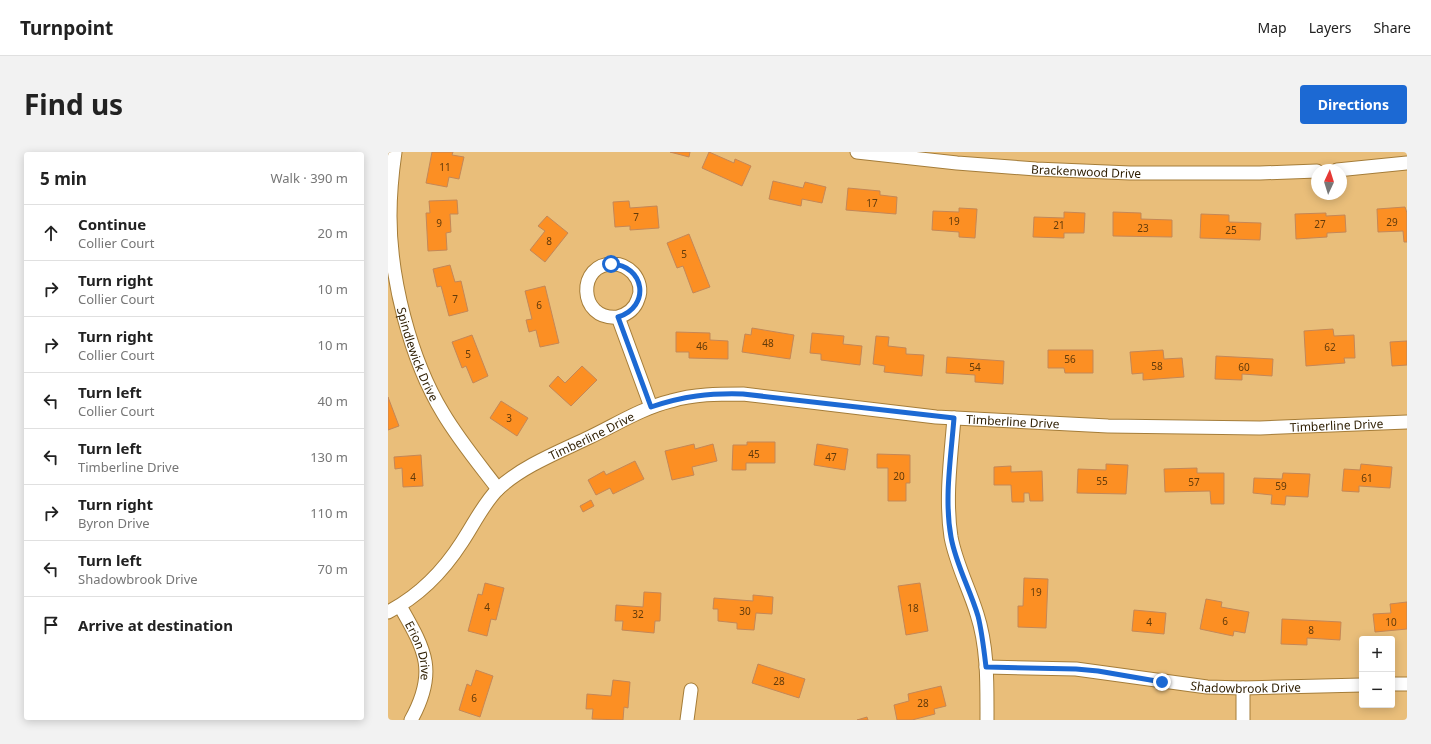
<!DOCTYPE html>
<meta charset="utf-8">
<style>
:root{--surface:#fff;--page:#f2f2f2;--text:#222;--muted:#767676;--line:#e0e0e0;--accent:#1c69d3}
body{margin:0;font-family:"Noto Sans",sans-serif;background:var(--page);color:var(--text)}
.controls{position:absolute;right:12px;bottom:12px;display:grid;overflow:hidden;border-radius:4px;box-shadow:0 2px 10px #0003}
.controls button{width:36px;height:36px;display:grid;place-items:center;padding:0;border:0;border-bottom:1px solid var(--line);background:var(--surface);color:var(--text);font:20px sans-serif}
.compass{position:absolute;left:923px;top:12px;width:36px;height:36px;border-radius:50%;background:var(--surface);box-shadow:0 2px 10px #0003;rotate:4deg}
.stop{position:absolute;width:12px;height:12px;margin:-9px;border:3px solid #1c69d3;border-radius:50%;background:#fff}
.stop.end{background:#1c69d3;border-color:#fff;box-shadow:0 1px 4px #0008}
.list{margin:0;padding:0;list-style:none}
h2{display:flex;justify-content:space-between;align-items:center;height:52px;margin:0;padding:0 16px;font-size:17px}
h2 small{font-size:13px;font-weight:400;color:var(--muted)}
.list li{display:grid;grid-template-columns:26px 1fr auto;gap:12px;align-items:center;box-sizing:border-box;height:56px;padding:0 16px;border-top:1px solid var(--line)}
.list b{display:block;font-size:15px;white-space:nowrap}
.list p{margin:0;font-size:13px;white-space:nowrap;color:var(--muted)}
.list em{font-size:13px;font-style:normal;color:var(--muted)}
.icon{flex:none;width:22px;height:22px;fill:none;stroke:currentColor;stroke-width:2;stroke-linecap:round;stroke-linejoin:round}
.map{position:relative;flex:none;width:1019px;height:568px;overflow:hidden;border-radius:4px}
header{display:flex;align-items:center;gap:24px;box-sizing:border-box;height:56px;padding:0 20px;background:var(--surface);border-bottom:1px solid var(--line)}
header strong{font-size:19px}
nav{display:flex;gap:22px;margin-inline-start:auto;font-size:14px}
.intro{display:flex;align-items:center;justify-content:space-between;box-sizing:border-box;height:96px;padding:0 24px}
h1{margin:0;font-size:28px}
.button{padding:10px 18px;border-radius:4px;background:var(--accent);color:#fff;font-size:14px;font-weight:700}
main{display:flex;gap:24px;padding:0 24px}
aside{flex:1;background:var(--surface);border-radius:4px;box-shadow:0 2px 10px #0003}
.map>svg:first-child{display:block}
</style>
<header>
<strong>Turnpoint</strong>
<nav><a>Map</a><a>Layers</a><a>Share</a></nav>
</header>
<div class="intro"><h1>Find us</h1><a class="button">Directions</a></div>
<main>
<aside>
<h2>5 min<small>Walk · 390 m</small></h2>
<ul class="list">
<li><svg class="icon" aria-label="ahead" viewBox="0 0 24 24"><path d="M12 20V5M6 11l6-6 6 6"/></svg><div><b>Continue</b><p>Collier Court</p></div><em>20 m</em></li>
<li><svg class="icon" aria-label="right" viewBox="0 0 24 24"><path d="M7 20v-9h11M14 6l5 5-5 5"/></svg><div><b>Turn right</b><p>Collier Court</p></div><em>10 m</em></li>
<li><svg class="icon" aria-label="right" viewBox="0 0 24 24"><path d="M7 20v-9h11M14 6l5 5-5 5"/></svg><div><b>Turn right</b><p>Collier Court</p></div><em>10 m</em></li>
<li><svg class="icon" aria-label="left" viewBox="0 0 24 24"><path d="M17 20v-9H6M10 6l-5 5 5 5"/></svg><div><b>Turn left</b><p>Collier Court</p></div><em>40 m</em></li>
<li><svg class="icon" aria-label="left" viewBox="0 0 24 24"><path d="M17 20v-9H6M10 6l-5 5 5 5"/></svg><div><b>Turn left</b><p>Timberline Drive</p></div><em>130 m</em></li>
<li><svg class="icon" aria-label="right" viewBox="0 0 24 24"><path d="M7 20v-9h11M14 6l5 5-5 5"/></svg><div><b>Turn right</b><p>Byron Drive</p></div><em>110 m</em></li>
<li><svg class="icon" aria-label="left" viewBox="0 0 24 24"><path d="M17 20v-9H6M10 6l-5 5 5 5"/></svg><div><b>Turn left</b><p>Shadowbrook Drive</p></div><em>70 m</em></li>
<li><svg class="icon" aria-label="arrive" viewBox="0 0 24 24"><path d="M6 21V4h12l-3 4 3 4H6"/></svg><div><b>Arrive at destination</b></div></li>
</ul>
</aside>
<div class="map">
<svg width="1019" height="568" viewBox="0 0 1019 568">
<rect width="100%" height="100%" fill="#e9be7a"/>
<path fill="#fc8f23" stroke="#c48757" d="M44 0H65L64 3 76 5 71 27 61 25 59 35 38 31Z
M282 0H302L301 5Z
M321 0 346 11 347 7 363 14 354 34 314 16Z
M385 29 415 36 417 30 438 35 434 51 414 47 413 54 381 47Z
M460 36 492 39V43L509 45 508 62 458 58Z
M69 48 70 62H62L63 80 58 81 59 98 40 99 38 61H42L41 49Z
M241 49 242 56 269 54 271 76 242 78V74L227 75 225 50Z
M1017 55 1019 61V90H1016L1015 79 990 80 989 57Z
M571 56 589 57 587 86 571 85V80L544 78 545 59 571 60Z
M676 60 697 61 696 81H676V86L645 85 646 65 676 66Z
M725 60 753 61V67L784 68V85L725 84Z
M938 61V64L957 63 958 80 939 81V85L908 87 907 62Z
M813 62 841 63V70L873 71 872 88 812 86Z
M159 64 180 81 157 110 142 98 157 79 150 74Z
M301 82 322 135 305 141 295 114 289 116 279 91Z
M62 113 67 130 73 129 80 159 61 164 53 134 49 135 45 117Z
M157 134 171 191 152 195 148 178 141 180 138 168 144 167 137 139Z
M364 176 406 183 402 207 354 200 357 182 363 183Z
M945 177 946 184 966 183 967 206H956L957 211 918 214 916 179Z
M288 180 322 181V188L340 189V207L301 206V200H288Z
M424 181 456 184 455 192 474 194 472 213 433 208V202L422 201Z
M84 183 100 224 85 231 78 214 74 216 64 190Z
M488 184 501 185 500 194 518 196V202L536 203 534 224 496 220 497 214 485 212Z
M1019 189V213L1004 214 1002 190Z
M660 198H705V221H677L676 216H660Z
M775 198 776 207 794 206 796 225 755 228V221L744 222 742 200Z
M828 204 885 207 884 224 854 222V228L827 227Z
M559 205 616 209 615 232 587 230V223L558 221Z
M194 214 209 228 183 254 161 234 170 224 177 231Z
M0 245 11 274 0 278Z
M113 249 140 266 129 284 102 266Z
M359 290H387V311H358V318H344L345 293H359Z
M306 292 307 297 325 292 329 309 304 315 306 323 284 328 277 299Z
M429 292 460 297 457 318 426 313Z
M489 302 522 303V331H518V349H500V316H489Z
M33 303 35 334 15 335 14 316 7 317 6 305Z
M247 309 256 327 225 342 222 336 208 343 200 328 216 319 218 323Z
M718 312 740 313 738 342 689 341 690 317 718 318Z
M973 312 1004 315 1002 336 971 334V340L954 339 956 317 972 318Z
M623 314V320L654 319 655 349H642L641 341H636V350H624L623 333H606V315Z
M809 316V321H836V352H823L822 339 777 340 776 317Z
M895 321 922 322 920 345 898 344 897 353 883 352 884 343 865 341 866 326 894 327Z
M203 348 206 354 195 360 192 354Z
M636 426 660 427 658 476 630 475V454H635Z
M97 431 116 436 108 468 103 467 99 484 80 479 90 442 94 443Z
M532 431 540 479 518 483 510 434Z
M256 440 273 441 272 469H267L266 481 234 478 235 469H227L228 453 255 455Z
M365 443 385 445 384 462 368 461 366 478 349 477V471L330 469V457H325L326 446 365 449Z
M818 447 834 450 833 455 861 460 857 481 846 479 845 484 812 477Z
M1019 450V477L987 480 985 462 1003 461 1002 452Z
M746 458 778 461 776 482 744 479Z
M894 467 953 470 952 488 919 486V493L893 492Z
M370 512 417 527 411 546 364 531Z
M88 518 105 524 92 565 71 558 79 532 83 534Z
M225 528 242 530 240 556 236 555 235 568 204 567 205 557H198L199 542 223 544Z
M553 534 558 554 546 557 547 562 524 568H509L506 553 521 549 520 542Z
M479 565 480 568H469Z"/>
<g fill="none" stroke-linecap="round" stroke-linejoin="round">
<defs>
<g id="street">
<path id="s1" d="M7 0C4 21 2 42 2 64 2 126 22 207 55 261 71 288 91 312 110 337"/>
<path id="s2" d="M469 0 569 11 648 17 742 21H872L929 19"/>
<path d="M949 18 1019 11"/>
<path d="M230 165C189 169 189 110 226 112 234 112 240 116 245 121 251 128 254 138 250 147 247 157 240 162 230 165L263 255"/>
<path d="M566 266C563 305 557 346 563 385 568 412 581 436 589 462 600 496 599 533 599 568"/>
<path id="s3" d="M12 454C37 498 50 519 23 568"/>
<path id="s4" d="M0 460C31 444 56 418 74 390 86 372 95 352 110 337 134 314 173 299 202 285 229 272 254 256 283 249 306 242 330 242 355 242L548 265 720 274 872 276 1019 270"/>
<path id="s5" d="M598 515 688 517 819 535 855 536 974 533"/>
<path d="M1004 532H1019"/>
<path d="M855 536V568"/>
<path d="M299 568 303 538"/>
</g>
</defs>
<use href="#street" stroke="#a57d39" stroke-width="15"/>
<use href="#street" stroke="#fff" stroke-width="13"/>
</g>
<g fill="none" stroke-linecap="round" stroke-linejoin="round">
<path stroke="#1c69d3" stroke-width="5" d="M223 112C257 113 263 155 230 165L263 255C295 244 322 241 355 242L566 266C563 305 556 347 563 385 568 413 582 437 590 464 594 480 596 498 598 515L688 517 710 519 774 530"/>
</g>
<g text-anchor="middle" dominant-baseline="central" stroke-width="4" stroke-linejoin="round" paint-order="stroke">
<g font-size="10" fill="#613a0a">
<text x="57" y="15">11</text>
<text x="484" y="51">17</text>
<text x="248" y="65">7</text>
<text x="566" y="69">19</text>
<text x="1004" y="70">29</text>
<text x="51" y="71">9</text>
<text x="932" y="72">27</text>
<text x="671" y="73">21</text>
<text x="755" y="76">23</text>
<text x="843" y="78">25</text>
<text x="161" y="89">8</text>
<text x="296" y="102">5</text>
<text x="67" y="147">7</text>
<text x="151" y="153">6</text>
<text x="380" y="191">48</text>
<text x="314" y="194">46</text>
<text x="942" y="195">62</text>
<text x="80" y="202">5</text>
<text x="682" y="207">56</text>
<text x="769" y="214">58</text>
<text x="587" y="215">54</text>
<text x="856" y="215">60</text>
<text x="121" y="266">3</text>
<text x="366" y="302">45</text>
<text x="443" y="305">47</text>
<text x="511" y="324">20</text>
<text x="25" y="325">4</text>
<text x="979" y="326">61</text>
<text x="714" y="329">55</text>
<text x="806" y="330">57</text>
<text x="893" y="334">59</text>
<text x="648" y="440">19</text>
<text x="99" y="455">4</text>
<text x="525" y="456">18</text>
<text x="357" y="459">30</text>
<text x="250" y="462">32</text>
<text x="837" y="469">6</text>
<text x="761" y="470">4</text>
<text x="1003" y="470">10</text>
<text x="923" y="478">8</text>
<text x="391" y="529">28</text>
<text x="86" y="546">6</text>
<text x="535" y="551">28</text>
</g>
<g font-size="12" fill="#2d1d01" stroke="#e9be7a">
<text stroke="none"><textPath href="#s2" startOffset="230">Brackenwood Drive</textPath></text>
<text stroke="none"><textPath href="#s1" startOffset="206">Spindlewick Drive</textPath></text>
<text stroke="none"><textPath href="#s4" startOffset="706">Timberline Drive</textPath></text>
<text stroke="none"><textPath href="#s4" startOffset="1030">Timberline Drive</textPath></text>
<text stroke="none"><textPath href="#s4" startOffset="275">Timberline Drive</textPath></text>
<text stroke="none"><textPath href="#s3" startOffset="49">Erion Drive</textPath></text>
<text stroke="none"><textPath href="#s5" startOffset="261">Shadowbrook Drive</textPath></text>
</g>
</g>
</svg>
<div class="controls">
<button>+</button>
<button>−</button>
</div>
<svg class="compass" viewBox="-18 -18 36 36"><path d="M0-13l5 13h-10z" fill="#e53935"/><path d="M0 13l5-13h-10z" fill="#767676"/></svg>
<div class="stop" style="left:223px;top:112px"></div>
<div class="stop end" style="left:774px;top:530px"></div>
</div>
</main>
